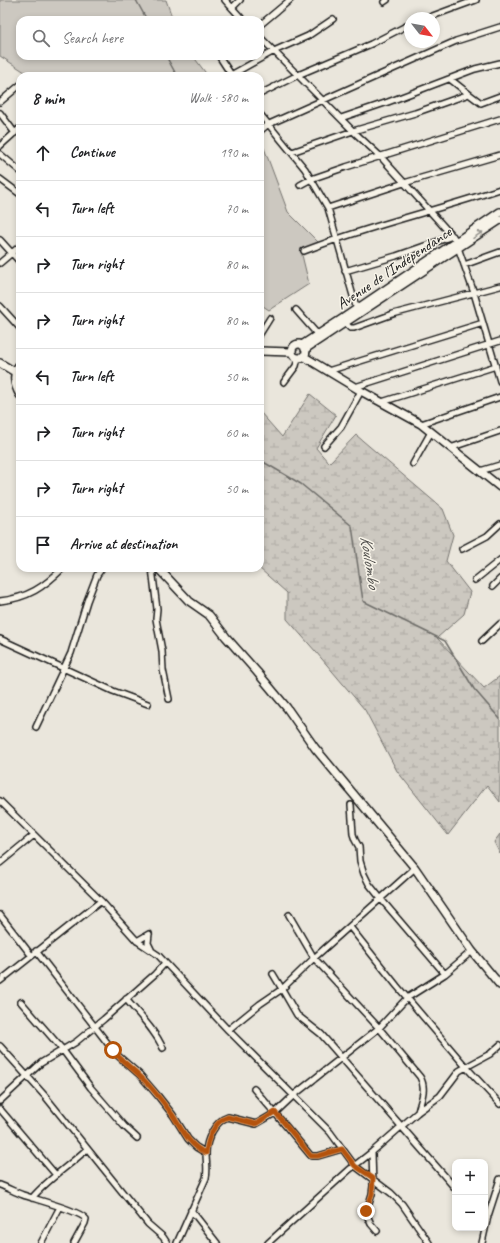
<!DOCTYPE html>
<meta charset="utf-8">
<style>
:root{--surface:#fff;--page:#f6f6f6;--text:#202124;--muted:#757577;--line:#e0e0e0}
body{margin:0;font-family:Caveat,sans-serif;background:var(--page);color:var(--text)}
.controls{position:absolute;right:12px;bottom:12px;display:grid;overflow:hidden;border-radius:8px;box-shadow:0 2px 6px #0003}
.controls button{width:36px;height:36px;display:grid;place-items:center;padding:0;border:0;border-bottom:1px solid var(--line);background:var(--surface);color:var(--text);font:20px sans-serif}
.compass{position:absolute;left:404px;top:12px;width:36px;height:36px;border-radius:50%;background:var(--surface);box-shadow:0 2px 6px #0003;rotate:121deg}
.stop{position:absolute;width:12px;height:12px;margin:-9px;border:3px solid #b45309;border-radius:50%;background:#fff}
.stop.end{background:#b45309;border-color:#fff;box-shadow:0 1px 4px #0008}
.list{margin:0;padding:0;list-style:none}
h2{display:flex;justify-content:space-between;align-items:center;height:52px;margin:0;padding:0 16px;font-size:17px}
h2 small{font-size:13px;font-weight:400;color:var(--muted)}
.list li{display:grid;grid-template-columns:26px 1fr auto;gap:12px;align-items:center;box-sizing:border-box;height:56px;padding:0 16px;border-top:1px solid var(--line)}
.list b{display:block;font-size:15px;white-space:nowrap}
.list em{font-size:13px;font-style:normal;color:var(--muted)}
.icon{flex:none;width:22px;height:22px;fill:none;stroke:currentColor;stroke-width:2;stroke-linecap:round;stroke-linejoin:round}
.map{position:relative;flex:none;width:500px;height:1243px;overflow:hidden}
.search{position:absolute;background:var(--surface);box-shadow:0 2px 6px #0003;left:16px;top:16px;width:248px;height:44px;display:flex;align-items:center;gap:10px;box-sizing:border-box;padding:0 14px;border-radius:12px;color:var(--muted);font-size:15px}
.panel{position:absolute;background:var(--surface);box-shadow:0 2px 6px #0003;left:16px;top:72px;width:248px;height:500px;border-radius:12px}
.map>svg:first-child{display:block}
</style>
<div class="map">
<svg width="500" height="1243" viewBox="0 0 500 1243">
<defs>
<pattern id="wetland-marsh" width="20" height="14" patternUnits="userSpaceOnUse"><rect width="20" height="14" fill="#ccc8c0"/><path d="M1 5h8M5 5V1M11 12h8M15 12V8" fill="none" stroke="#afaba4"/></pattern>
</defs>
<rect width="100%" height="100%" fill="#eae6dc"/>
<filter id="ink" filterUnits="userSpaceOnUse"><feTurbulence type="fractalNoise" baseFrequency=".025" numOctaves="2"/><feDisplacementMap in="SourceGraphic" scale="8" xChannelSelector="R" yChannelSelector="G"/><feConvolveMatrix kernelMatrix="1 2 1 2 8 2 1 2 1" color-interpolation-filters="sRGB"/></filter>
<g filter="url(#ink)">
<path fill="#ccc8c0" stroke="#74726e" d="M0 0H166L173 20H20V56H193L208 76H31L0 56Z
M260 148H264L288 212 321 245 302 255 309 284 269 310 260 304Z"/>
<path fill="url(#wetland-marsh)" stroke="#74726e" d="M310 394 336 415 316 448 329 463 356 435 443 509 453 535 446 561 470 592 464 614 437 638 484 688 500 676V802L487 785 448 835 397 771 365 710 316 652 287 619V593L259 568 260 412 282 437Z
M500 834V854L494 842Z"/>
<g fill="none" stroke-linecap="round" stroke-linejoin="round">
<path stroke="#6d6c68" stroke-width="1.5" d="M136 0 147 20
M166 56 177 76
M260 460 301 484 352 526 363 601 445 641 474 689 500 719"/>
<defs>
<path id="street" d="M225 0 243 20
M384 2 387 0
M232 8 240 0
M427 18 476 0
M260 25 290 0
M260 37 353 131 381 157 455 239 474 293 500 381
M219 56 232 76
M231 75 274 51 308 36 333 19
M450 79 469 94
M260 94 298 75 371 44 410 24
M0 102 20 85
M0 113 15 133
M260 114 305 169 328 208 357 310
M341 118 388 102 475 69 500 63
M260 131 267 125 456 41 500 27
M0 146 20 128
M292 152 353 131 415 113 469 94 481 103 500 96
M0 154 20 171
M0 179 20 194
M300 185 311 179 346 167 500 119
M328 208 404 183 500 155
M0 240 20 262
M304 251C367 226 435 211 500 189
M0 263 20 246
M464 265 500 252
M345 271 396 256 453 236
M0 306 20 328
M296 310 318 335
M345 323 350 328H354L393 314 500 286
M260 334 270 318
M328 371 483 323
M284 382 296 366 298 358
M355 387 500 341
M382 402 496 366
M421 424 500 397
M324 446 341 427 361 391
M450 448 500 431
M413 464 431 432
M480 471 500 465
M462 549 487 536 500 524
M152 568 157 609 156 619 162 651 163 670 169 699
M475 580 500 560
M493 586 500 579
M0 601C28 598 44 587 63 568
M0 639 113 691 148 704
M482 641 500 624
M36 727 71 653 87 601 97 575 102 568
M0 801 101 901 137 941 158 955 228 1030 330 1132 355 1166 391 1193 402 1204 429 1243
M351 805 353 834 355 840 359 847 360 861 364 874 369 884 381 899 445 974
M0 863 34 835
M0 915 31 955
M289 915 314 958 379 1028 420 1077C427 1089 421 1099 418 1112
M149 934 148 943 151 949
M137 941 149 934
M36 951 116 1054 140 1075 158 1096 173 1115 188 1139 196 1147 206 1153
M273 974 282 989 314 958 415 868
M0 981 101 901
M126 999C139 1015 154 1029 163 1048
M21 1002 62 1049 91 1088 124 1126 137 1138
M228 1030 260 1004 282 989 297 1015 321 1034 455 1188
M500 1045 490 1054 466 1067 500 1104
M0 1046 45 1096 148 1224 163 1237 167 1243
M254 1089 275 1113 294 1095 379 1028 407 998 445 974 472 951
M0 1101 41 1063 76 1042 104 1019 155 974 165 963
M0 1109 56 1175
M372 1152 373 1186 372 1194 366 1213 371 1224 377 1231
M0 1185C8 1188 15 1192 23 1195 34 1199 81 1211 86 1219L85 1223 74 1243
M32 1198C48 1179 69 1166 87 1149
M191 1210 217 1243
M41 1243 60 1207
M177 1243 206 1178C208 1169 206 1162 206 1153 206 1140 215 1121 228 1117L256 1124 275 1113 311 1156H318L342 1149
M268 1243 349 1170 372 1152 418 1112 440 1096 453 1079 459 1071 466 1067 397 986 350 927
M482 1243 488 1216 500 1179"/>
<path id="secondary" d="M292 351a7 7 0 1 1 14 0a7 7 0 1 1-14 0Z
M302 345 342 319 500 212
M305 349 500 220
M260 351 291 352
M303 356 361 391 421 424 500 487
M0 363 15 372
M20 364C12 373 14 385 20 395
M158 568 189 601 209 615 226 637 257 672 287 708 315 748 415 868 472 951 500 985"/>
</defs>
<use href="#street" stroke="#1c1c1c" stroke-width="8"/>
<use href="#secondary" stroke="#1c1c1c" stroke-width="10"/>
<use href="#street" stroke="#f7f3e8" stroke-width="5"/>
<use href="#secondary" stroke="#f7f3e8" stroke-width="7"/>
</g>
<defs><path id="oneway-shaft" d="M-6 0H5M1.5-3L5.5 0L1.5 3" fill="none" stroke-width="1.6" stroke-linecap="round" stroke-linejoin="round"/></defs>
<use stroke="#94928c" href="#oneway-shaft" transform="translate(478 235) rotate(-34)"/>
</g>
<g fill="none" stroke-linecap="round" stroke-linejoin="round" filter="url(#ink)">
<path stroke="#b45309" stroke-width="5" d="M113 1050C120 1060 131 1067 140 1076 152 1087 162 1101 172 1114 182 1129 189 1146 206 1153 207 1140 214 1121 228 1117L256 1124 275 1112 311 1156H318L342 1149 355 1166 373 1178 372 1194 366 1211"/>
</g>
<g text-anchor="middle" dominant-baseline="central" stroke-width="3" stroke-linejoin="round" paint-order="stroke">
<g font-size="16" fill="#1c1c1c" stroke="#f7f3e8">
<text transform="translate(394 268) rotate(-34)">Avenue de l'Indépendance</text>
</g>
<g font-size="17" font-style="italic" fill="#52514e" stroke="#f7f3e8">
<text transform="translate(370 562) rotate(81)">Koulombo</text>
</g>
</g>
</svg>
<div class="controls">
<button>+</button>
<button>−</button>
</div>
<svg class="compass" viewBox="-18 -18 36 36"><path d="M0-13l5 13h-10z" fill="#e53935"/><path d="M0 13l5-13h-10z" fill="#757577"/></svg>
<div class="stop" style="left:113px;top:1050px"></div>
<div class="stop end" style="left:366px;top:1211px"></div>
<div class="search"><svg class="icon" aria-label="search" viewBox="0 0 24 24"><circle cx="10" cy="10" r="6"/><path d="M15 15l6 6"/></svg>Search here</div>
<section class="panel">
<h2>8 min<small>Walk · 580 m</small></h2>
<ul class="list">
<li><svg class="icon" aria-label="ahead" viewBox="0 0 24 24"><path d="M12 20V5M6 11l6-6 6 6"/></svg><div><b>Continue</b></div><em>190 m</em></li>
<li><svg class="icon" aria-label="left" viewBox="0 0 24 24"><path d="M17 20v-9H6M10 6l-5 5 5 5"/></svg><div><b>Turn left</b></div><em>70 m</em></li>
<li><svg class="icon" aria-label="right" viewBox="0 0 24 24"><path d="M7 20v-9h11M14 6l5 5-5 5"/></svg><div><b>Turn right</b></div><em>80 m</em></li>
<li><svg class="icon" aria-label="right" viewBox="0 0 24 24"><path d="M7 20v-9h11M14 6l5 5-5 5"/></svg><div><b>Turn right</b></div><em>80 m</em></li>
<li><svg class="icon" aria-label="left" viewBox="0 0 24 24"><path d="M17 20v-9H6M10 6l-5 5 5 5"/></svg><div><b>Turn left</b></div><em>50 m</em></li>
<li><svg class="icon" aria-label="right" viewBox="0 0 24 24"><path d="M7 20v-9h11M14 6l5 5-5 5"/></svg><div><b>Turn right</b></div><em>60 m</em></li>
<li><svg class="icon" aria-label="right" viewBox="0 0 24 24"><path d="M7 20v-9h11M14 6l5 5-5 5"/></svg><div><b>Turn right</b></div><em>50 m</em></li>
<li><svg class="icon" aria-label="arrive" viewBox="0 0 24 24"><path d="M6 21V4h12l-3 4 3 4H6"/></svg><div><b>Arrive at destination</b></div></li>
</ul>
</section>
</div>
